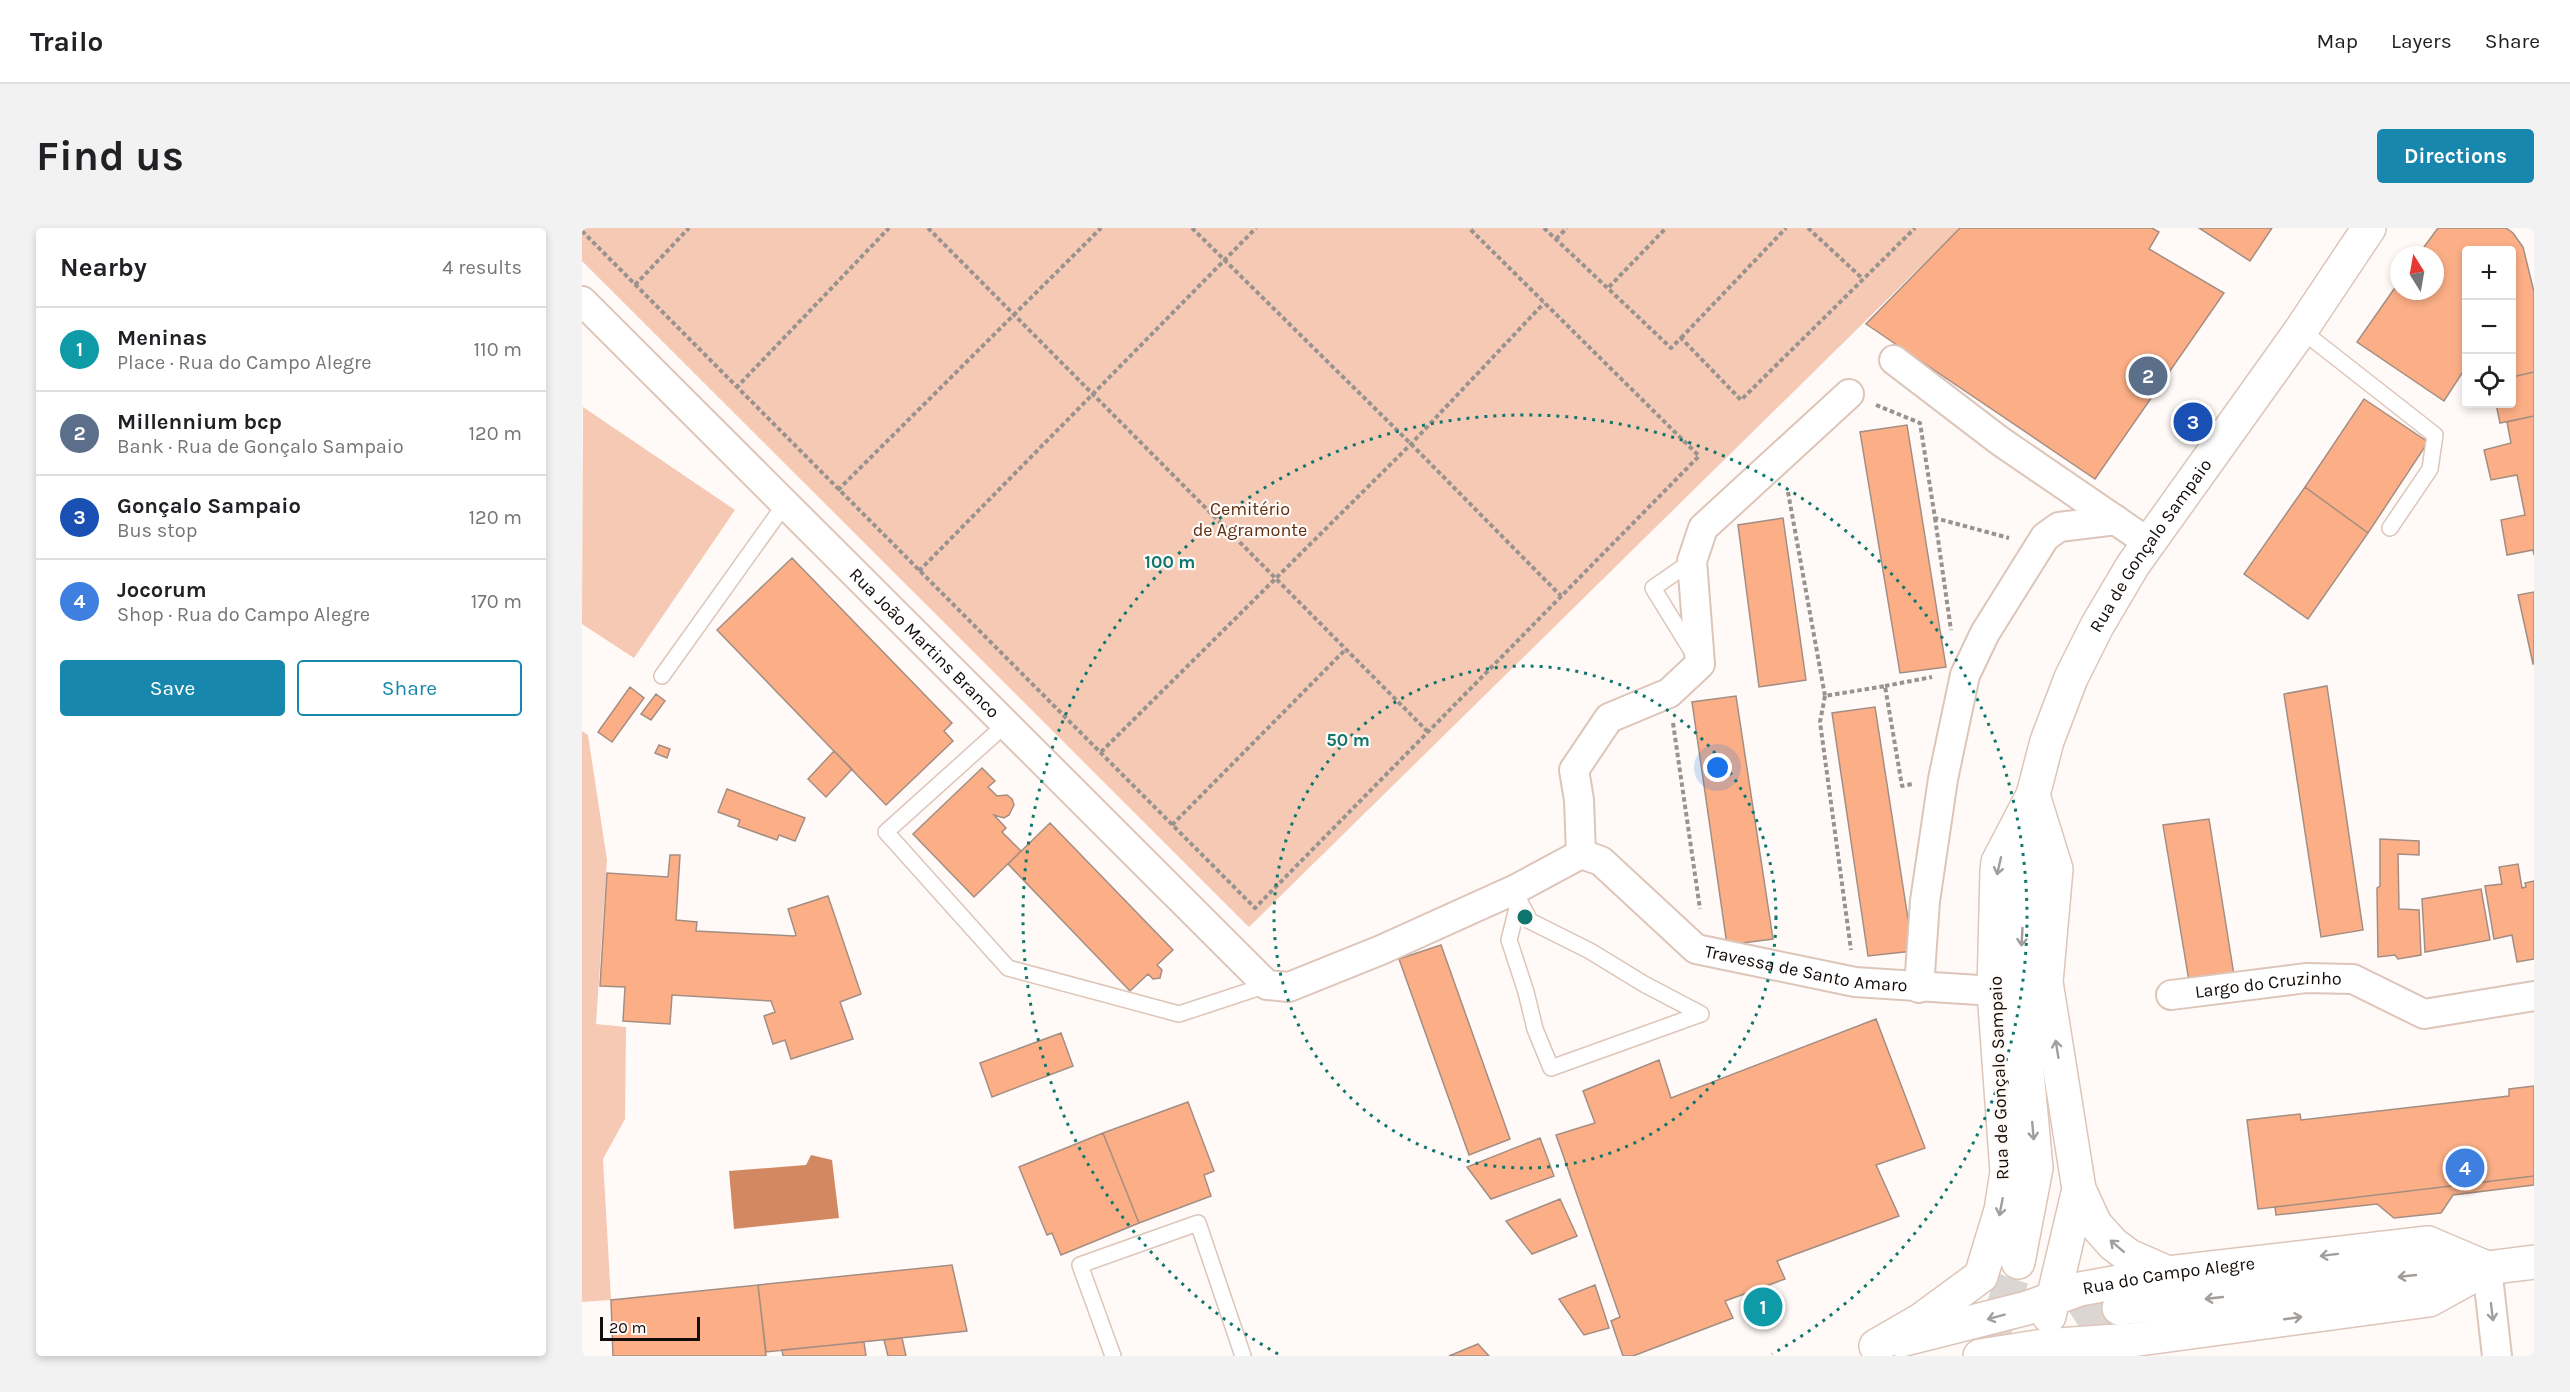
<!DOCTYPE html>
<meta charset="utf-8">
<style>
:root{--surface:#fff;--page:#f2f2f2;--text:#202124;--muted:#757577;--line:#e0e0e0;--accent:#1887ad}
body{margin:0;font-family:Karla,sans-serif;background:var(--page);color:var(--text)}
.controls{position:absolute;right:18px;top:18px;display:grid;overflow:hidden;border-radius:6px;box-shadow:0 3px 9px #0003}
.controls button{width:54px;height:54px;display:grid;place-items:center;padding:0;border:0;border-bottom:2px solid var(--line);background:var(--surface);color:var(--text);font:30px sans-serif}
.compass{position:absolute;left:1808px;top:18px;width:54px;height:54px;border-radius:50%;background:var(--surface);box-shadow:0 3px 9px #0003;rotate:349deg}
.scale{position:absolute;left:18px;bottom:15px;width:100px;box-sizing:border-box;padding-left:6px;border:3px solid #130c08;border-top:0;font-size:16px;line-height:21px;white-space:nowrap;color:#130c08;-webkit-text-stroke:4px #fffaf7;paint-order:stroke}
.you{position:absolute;left:1136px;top:540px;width:21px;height:21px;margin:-15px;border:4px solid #fff;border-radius:50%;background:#1a73e8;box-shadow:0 0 0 9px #1a73e833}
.badge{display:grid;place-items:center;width:39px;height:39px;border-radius:50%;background:var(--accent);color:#fff;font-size:20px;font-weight:700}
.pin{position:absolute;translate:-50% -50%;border:3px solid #fff;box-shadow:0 2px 6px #0006}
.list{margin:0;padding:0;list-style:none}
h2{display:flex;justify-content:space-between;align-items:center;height:78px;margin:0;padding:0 24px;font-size:26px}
h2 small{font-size:20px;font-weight:400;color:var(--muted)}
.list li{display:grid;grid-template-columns:39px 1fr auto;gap:18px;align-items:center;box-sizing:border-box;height:84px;padding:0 24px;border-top:2px solid var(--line)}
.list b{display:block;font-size:22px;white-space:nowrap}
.list p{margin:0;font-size:20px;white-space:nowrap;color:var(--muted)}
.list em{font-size:20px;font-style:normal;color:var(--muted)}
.actions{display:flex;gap:12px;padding:18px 24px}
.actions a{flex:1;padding:14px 0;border:2px solid var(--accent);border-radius:6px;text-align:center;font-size:21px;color:var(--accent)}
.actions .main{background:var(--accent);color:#fff}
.icon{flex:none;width:33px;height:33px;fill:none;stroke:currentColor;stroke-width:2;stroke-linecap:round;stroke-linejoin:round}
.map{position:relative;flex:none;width:1952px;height:1128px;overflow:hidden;border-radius:6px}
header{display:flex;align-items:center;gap:36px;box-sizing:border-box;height:84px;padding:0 30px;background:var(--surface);border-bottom:2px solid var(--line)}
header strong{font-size:28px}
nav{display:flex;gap:33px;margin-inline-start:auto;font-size:21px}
.intro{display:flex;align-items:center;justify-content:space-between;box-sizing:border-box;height:144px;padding:0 36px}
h1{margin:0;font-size:42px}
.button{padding:15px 27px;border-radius:6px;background:var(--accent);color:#fff;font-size:21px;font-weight:700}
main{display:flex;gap:36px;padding:0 36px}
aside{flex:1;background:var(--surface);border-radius:6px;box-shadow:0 3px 9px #0003}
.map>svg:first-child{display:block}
</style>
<header>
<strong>Trailo</strong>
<nav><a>Map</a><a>Layers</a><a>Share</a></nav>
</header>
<div class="intro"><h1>Find us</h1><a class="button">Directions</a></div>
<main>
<aside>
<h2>Nearby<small>4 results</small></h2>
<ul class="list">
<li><span class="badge" style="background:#0f9aa8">1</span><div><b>Meninas</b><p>Place · Rua do Campo Alegre</p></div><em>110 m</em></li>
<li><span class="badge" style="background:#5c6f8a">2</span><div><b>Millennium bcp</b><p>Bank · Rua de Gonçalo Sampaio</p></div><em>120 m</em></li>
<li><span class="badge" style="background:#1a4fb4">3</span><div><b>Gonçalo Sampaio</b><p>Bus stop</p></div><em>120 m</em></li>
<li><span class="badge" style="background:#3f7fe0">4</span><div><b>Jocorum</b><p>Shop · Rua do Campo Alegre</p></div><em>170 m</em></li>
</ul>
<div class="actions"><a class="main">Save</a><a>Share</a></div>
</aside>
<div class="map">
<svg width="1952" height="1128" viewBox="0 0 1952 1128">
<rect width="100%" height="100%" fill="#fffaf7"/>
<path fill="#f5c9b3" d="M0 0H1378L667 699 0 33Z
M1 179 153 282 52 430 0 396Z
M0 503 6 507 25 632 14 796 44 799 43 891 21 931 29 1072 0 1074Z"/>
<path fill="#d28861" d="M229 927 250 932 257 990 152 1001 147 943 224 937Z"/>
<path fill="#fcaf87" stroke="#a48e82" stroke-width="1.5" d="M1378 0H1570L1577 4 1567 21 1642 65 1513 251 1284 96Z
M1617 0H1690L1668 33Z
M1856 0H1924L1931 5 1941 19 1952 64V144L1930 149V22H1884V139L1862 173 1775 114 1817 54V63H1853V27H1836Z
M1952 144V188L1918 195 1914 176H1930V149Z
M1782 171 1846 214 1786 305 1723 259Z
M1952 188V327L1951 322 1925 327 1919 292 1943 287 1935 247 1909 252 1902 222 1929 215 1925 194Z
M1325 197 1364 439 1318 445 1278 204Z
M1723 259 1786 305 1726 391 1662 346Z
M1201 290 1224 452 1177 459 1156 297Z
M210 330 370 495 362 503 371 513 304 577 135 402Z
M1952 364V435L1951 436 1936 367Z
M1745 458 1781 702 1739 709 1702 466Z
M48 459 62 470 30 514 16 504Z
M74 466 83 473 69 492 59 486Z
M1154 468 1191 711 1145 717 1110 474Z
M1293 479 1331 723 1286 728 1250 485Z
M77 517 88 521 85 530 73 525Z
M252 523 270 541 244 569 226 551Z
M400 540 413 553 406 559 415 568 425 567 430 571 432 577 427 587 422 590 412 587 424 600 420 604 439 623 392 669 331 606Z
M145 561 223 590 213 613 197 607 195 612 156 598 158 592 136 584Z
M1627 591 1652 747 1607 753 1581 597Z
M468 595 591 722 575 737 580 742 578 750 571 751 566 746 548 763 426 636Z
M1798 611 1837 613V627L1816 626 1817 681 1837 682 1839 727 1816 731 1813 727 1796 729 1795 660 1798 658Z
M88 627H98L94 692 115 694 114 703 212 708 214 707 206 681 246 668 279 766 258 774 271 811 209 831 203 812 191 816 182 788 193 784 189 773 90 767 88 796 41 793 43 759 18 758 25 645 86 649Z
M1936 636 1940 660 1944 659 1943 655 1952 653V731L1935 734 1930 707 1912 711 1903 658 1920 656 1917 639Z
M1899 661 1908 712 1843 724 1840 671Z
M859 717 928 911 887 927 817 731Z
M1294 791 1343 920 1294 937 1317 988 1195 1033 1203 1051 1143 1073 1151 1090 1051 1128H1041L1029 1093 1038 1089 974 907 1013 895 1001 863 1077 832 1089 870Z
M479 805 491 838 410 869 398 835Z
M1952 858V948L1676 981 1665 892 1718 886 1719 892 1927 868V861Z
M606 874 632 943 622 947 629 968 557 995 521 905Z
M521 905 557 995 479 1027 470 1005 465 1007 437 939Z
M958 910 972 948 909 971 885 939Z
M1952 948V957L1871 967 1859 985 1812 990 1795 976 1694 987 1693 979Z
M978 971 995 1008 950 1026 924 993Z
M370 1037 385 1103 184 1124 176 1057Z
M176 1057 184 1128H31L29 1072Z
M1013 1057 1027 1100 1002 1107 977 1071Z
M320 1110 324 1128H306L302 1112Z
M282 1114 284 1128H201L200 1122Z
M896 1116 907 1128H867Z"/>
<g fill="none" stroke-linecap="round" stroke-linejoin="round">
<path stroke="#dcd6d3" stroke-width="33" stroke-dasharray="33 16" stroke-linecap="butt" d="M1455 1124 1500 1094 1537 1080
M1404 1128 1436 1034"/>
<defs>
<path id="lane" d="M1719 102 1853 207 1848 241 1808 300
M1110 333 1071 360 1111 425
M80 448 203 276
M424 496 304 604 426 740 597 786 685 757
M934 661 937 672 948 693 1008 723 1062 756 1119 786 969 840 953 801 944 764 927 712 937 672
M531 1128 498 1037 616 995 661 1128"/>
<g id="street">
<path id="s1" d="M0 73 685 757 707 759 799 722 934 661 999 626 1019 633 1114 721 1273 754 1412 763"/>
<path d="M1312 132 1418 213 1567 315"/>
<path d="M999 626 997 572 992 542 1027 490 1087 465 1118 436 1110 333 1121 300 1267 166"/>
<path d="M1337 760 1343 673 1361 551 1383 447 1403 405 1463 309 1477 299 1534 292"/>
<path id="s2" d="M1589 767 1724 750 1771 751 1842 786 1952 768"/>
<path d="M1905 1040 1915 1128"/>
</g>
<g id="secondary">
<path d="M1451 567 1474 641 1464 754 1497 961 1513 996 1531 1016 1547 1028 1586 1045"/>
<path d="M1436 1034 1454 940 1437 757 1449 587"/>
<path d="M1537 1080 1891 1041"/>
<path d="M1467 1088 1497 961"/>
<path id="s3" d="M1319 1112 1445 1080 1498 1061 1586 1045 1846 1015 1905 1040"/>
<path id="s4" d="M1294 1118 1339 1092 1399 1048 1419 982 1425 944 1412 763 1415 643 1416 634 1451 567 1465 513 1489 450 1515 398 1551 337 1719 102 1787 0"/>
<path d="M1398 1128 1461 1118 1549 1112 1847 1072 1905 1040 1952 1034"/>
</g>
</defs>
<use href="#lane" stroke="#ddc5b9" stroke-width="18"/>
<use href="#street" stroke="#ddc5b9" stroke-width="32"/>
<use href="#secondary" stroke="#ddc5b9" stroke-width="36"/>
<path stroke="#999390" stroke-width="4" stroke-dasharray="4.5 3" stroke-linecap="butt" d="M346 0 847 505
M610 0 829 216 979 368
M962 0 1089 120 1099 110 1159 172 1333 0
M1226 0 1281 51
M0 3 673 680 1117 228 887 0
M974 11 985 0
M53 57 107 0
M1027 59 1084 0
M1099 110 1204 0
M154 160 307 0
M1294 177 1338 195 1353 290 1427 310
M256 262 519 0
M1206 264 1243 468 1303 458 1320 558 1330 556
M1353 290 1369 402
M337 343 674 0
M1303 458 1350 449
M1243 468 1238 494 1269 722
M1091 495 1118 681
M519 524 829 216 962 75
M590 597 764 421"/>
<use href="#lane" stroke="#fff" stroke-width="15"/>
<use href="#street" stroke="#fff" stroke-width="28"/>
<use href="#secondary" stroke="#fff" stroke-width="33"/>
</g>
<defs><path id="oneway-shaft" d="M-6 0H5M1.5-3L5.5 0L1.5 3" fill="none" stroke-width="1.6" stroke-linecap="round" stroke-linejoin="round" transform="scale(1.5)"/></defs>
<g stroke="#a19e9c">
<use href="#oneway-shaft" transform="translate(1417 638) rotate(103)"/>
<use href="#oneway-shaft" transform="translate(1440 709) rotate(93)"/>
<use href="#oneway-shaft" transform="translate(1475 821) rotate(-99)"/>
<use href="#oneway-shaft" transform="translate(1451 903) rotate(85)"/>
<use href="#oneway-shaft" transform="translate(1419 979) rotate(101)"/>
<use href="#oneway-shaft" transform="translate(1535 1018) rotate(-139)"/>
<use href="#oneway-shaft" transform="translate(1747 1027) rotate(173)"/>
<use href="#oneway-shaft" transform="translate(1825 1048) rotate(174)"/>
<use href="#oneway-shaft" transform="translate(1632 1070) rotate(174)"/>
<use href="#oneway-shaft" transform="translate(1910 1084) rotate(83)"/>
<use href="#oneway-shaft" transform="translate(1414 1089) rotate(165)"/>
<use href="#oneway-shaft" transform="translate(1711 1090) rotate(-8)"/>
</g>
<g fill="none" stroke="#0f766e" stroke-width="3" stroke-dasharray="3 6">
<circle cx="943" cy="689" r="251"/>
<path d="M696 1126A502 502 0 1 1 1190 1126"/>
</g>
<g text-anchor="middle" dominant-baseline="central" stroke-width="4.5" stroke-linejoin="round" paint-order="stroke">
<g font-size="18" fill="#5e2e11" stroke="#fffaf7">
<text x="668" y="281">Cemitério<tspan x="668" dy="21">de Agramonte</tspan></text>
</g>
<g font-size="18" fill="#130c08" stroke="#fffaf7">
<text stroke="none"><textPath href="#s4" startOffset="898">Rua de Gonçalo Sampaio</textPath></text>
<text stroke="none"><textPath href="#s1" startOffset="484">Rua João Martins Branco</textPath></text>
<text stroke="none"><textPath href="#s1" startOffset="1574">Travessa de Santo Amaro</textPath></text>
<text stroke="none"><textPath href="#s2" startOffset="98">Largo do Cruzinho</textPath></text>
<text transform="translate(1417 850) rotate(-92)">Rua de Gonçalo Sampaio</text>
<text stroke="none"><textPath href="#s3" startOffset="276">Rua do Campo Alegre</textPath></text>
</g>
</g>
<circle cx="943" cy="689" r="9" fill="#0f766e" stroke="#fffaf7" stroke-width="3"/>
<g font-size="18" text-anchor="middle" font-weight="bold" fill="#0f766e" stroke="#fffaf7" stroke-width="4.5" stroke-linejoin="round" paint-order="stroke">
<text x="588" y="340">100 m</text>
<text x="766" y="518">50 m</text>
</g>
</svg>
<div class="controls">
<button>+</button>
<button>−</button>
<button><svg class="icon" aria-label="locate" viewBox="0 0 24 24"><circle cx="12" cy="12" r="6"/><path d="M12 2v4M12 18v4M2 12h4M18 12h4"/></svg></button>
</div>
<svg class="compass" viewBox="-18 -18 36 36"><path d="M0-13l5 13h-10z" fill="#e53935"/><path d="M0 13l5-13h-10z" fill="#757577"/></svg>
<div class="scale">20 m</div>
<div class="you"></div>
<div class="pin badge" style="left:1181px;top:1079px;background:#0f9aa8">1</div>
<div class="pin badge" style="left:1566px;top:148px;background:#5c6f8a">2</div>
<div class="pin badge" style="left:1611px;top:194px;background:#1a4fb4">3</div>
<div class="pin badge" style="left:1883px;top:940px;background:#3f7fe0">4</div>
</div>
</main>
